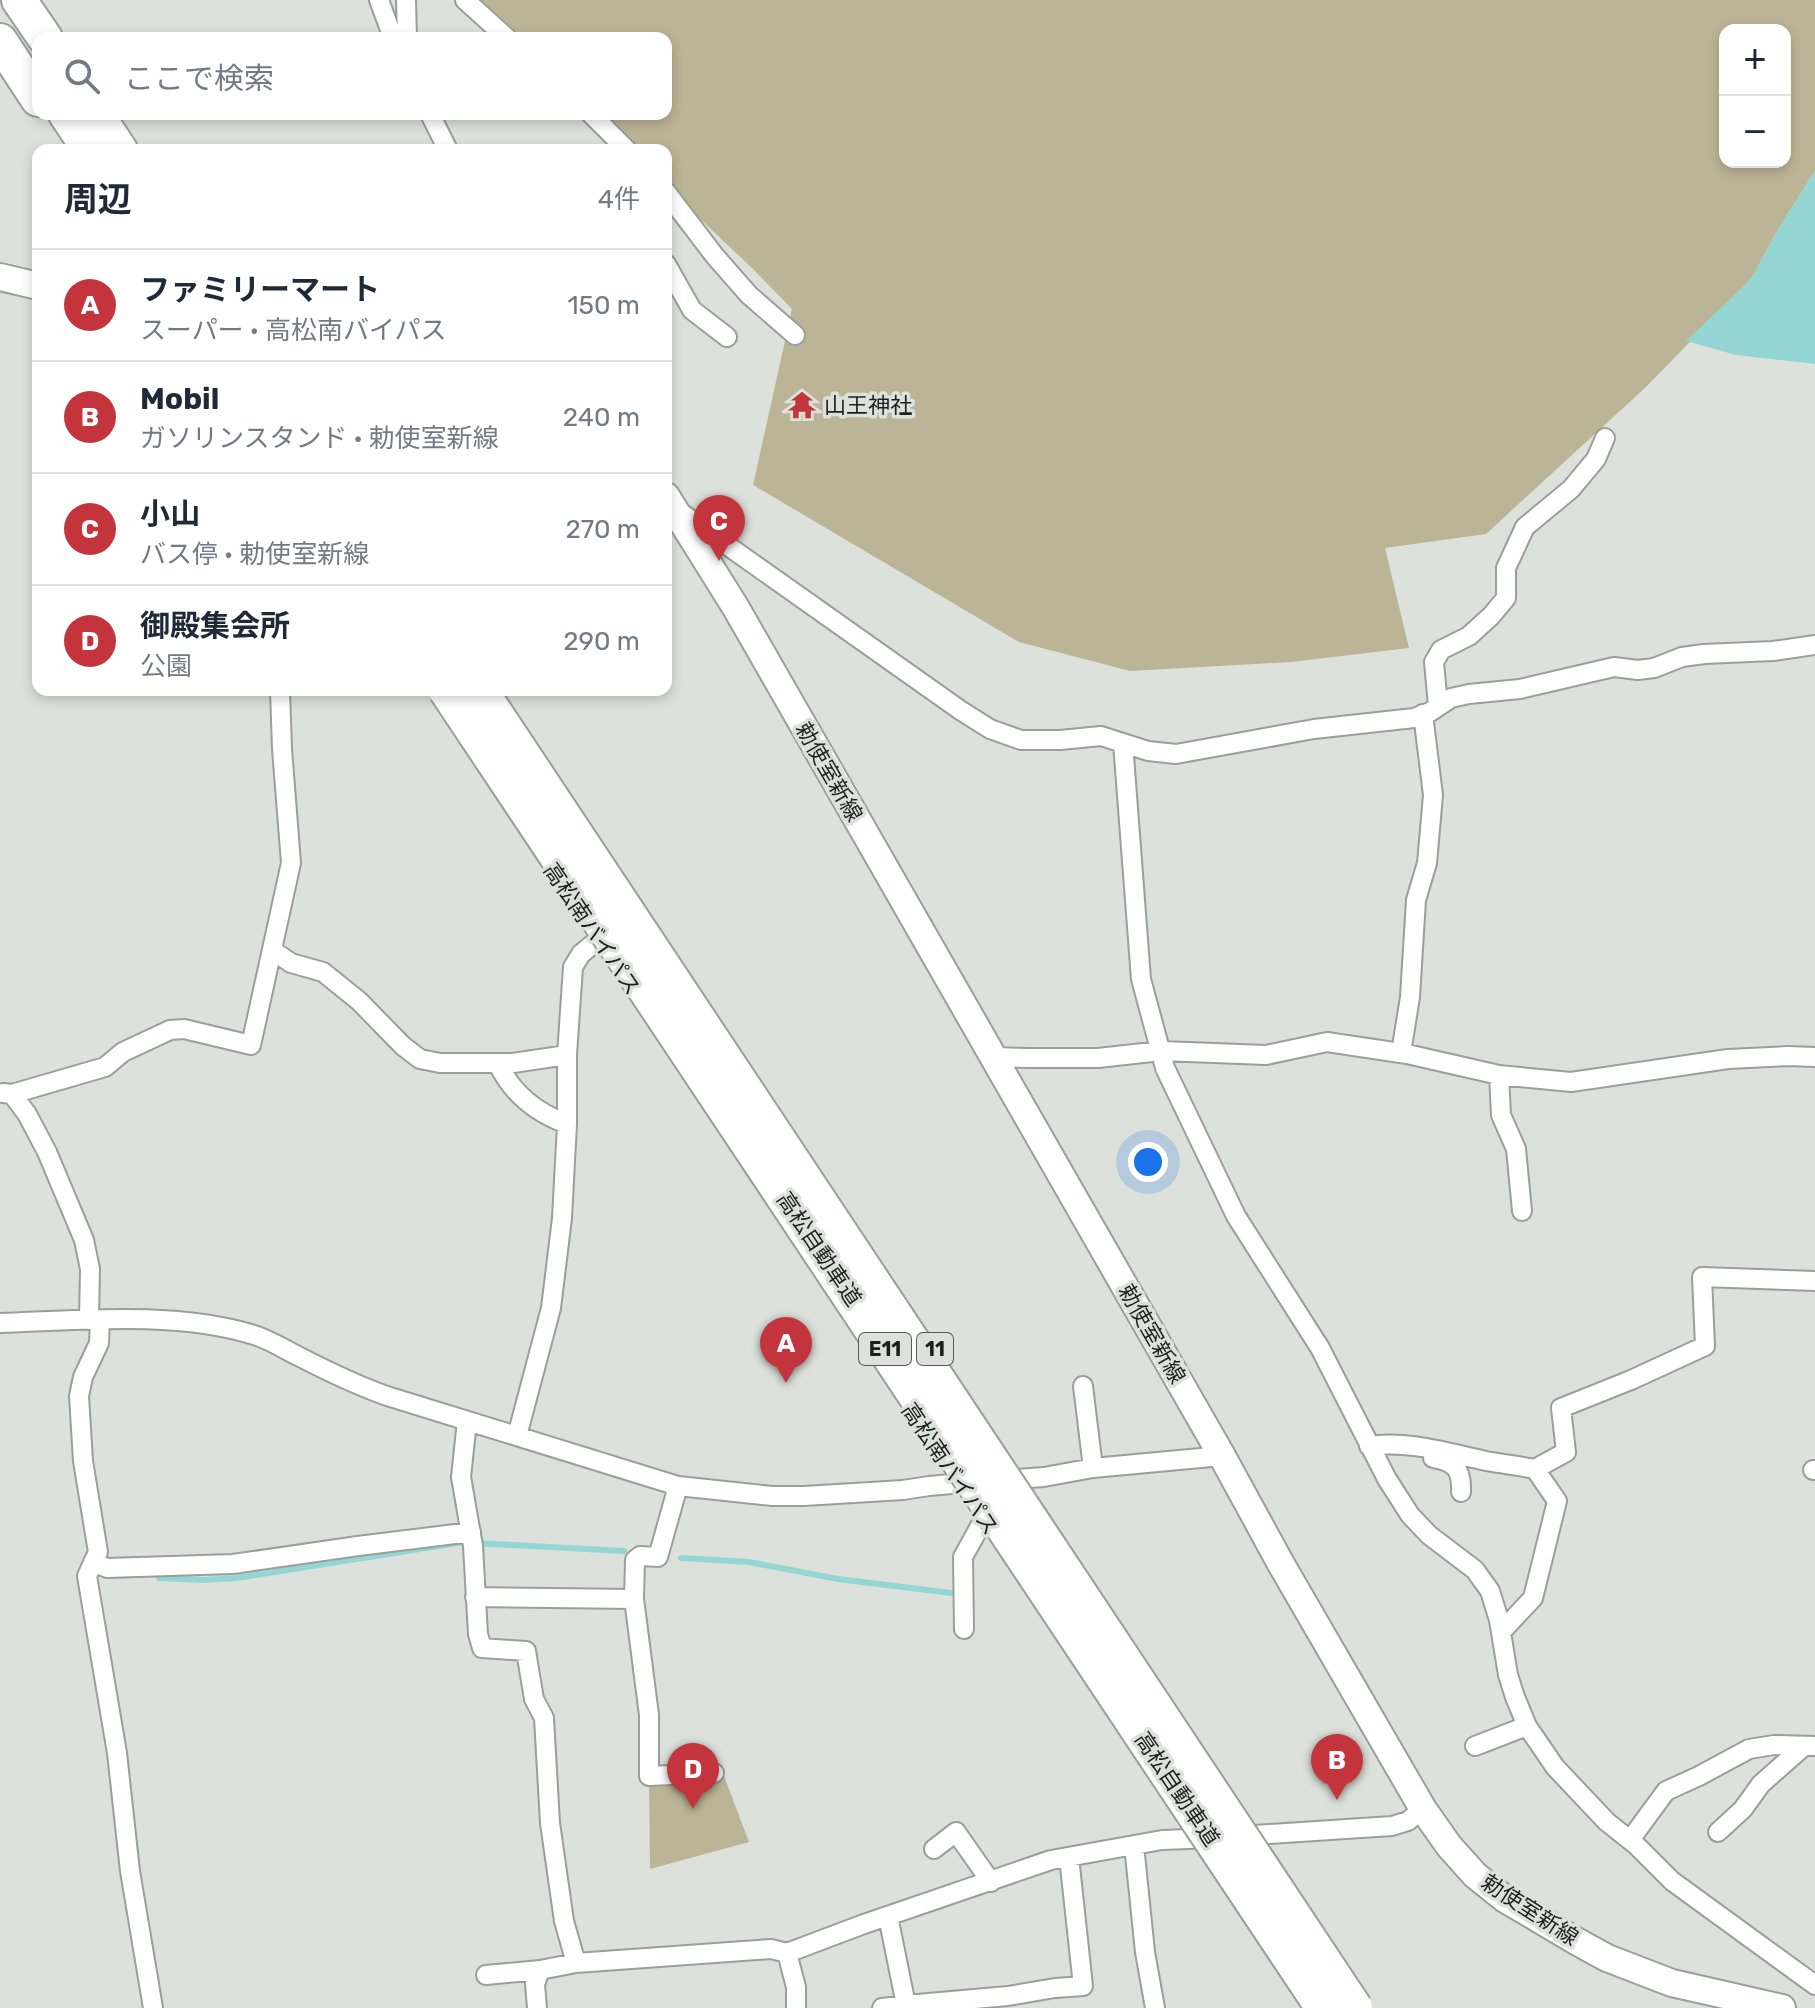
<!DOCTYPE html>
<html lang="ja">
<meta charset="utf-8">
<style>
:root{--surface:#fff;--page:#f2f2f3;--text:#1f2937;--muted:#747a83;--line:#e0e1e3;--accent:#c4343c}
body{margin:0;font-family:Rubik,"Noto Sans JP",sans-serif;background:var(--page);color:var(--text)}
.controls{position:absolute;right:24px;top:24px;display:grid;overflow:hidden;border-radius:16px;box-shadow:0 4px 12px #0003}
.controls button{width:72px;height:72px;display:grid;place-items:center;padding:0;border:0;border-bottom:2px solid var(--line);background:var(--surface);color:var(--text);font:40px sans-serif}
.you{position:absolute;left:1148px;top:1162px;width:28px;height:28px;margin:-20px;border:6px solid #fff;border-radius:50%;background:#1a73e8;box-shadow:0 0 0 12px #1a73e833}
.badge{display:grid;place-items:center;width:52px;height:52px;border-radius:50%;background:var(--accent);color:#fff;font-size:26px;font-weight:700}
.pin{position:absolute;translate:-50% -66px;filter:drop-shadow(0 2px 4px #0008)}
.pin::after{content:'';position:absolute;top:42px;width:28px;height:24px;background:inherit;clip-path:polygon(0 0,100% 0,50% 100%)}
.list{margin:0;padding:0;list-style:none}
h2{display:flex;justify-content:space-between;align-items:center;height:104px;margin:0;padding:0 32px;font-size:34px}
h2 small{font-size:26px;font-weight:400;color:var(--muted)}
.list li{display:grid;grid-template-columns:52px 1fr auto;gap:24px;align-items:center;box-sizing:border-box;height:112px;padding:0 32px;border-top:2px solid var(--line)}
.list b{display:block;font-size:30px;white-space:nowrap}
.list p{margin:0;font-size:26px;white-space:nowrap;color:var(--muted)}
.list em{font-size:26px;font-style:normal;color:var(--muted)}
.icon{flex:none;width:44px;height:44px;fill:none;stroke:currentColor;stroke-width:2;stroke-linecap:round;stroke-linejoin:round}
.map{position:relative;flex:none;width:1815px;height:2008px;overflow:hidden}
.search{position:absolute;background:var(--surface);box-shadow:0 4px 12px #0003;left:32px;top:32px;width:640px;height:88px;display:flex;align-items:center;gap:20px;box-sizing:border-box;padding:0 28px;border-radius:16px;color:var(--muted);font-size:30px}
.panel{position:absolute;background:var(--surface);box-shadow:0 4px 12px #0003;left:32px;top:144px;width:640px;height:552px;border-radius:16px}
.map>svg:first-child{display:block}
</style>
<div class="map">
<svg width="1815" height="2008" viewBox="0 0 1815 2008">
<rect width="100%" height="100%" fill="#dce2db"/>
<path fill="#bcb496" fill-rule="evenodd" d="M469 0H1815V171L1780 226 1751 279 1646 387 1486 534 1385 548 1409 648 1291 662 1130 671 1019 642 753 485 792 309 753 269 678 198 666 189V150H627L589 114H666V38H509ZM1725 30H1785V162H1725Z
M721 1768 749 1842 650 1869 649 1776Z"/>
<path fill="#93d6d3" d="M1815 171V364L1736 355 1686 341 1751 279 1780 226Z"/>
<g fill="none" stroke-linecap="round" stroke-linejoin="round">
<path stroke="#93d6d3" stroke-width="6" d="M475 1543 624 1551
M681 1558 749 1562 838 1579 951 1593
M159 1578 204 1580 236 1578 464 1542"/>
<defs>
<path id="street" d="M379 0 393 38
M406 0 407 38
M465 0 507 38
M430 114 448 150
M591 114 627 150
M666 192 714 255 749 295 795 335
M666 264 692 310 727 337
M680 512 960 710 990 729 1021 740H1060L1101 736 1148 751 1176 754 1314 729 1414 718 1430 712 1451 698 1469 694 1520 689 1614 667 1638 670 1654 668 1682 657 1704 654 1773 651 1815 645
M1438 706 1434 662 1441 650 1469 636 1491 616 1506 598V568L1525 527 1571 489 1596 459 1605 438
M1123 743 1141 979 1165 1068 1236 1216 1320 1348 1387 1479 1410 1515 1429 1535 1475 1570 1490 1591 1499 1620 1508 1675 1515 1697 1527 1726 1555 1767 1607 1822 1636 1845 1672 1881 1815 1985
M272 950 291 963 323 972 359 1001 403 1046 420 1059 440 1063H513L567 1055
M1401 1053 1410 997 1416 900 1427 863 1433 795 1423 714
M992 1057 1029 1058H1098L1161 1051 1266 1055 1327 1042 1407 1054 1499 1075 1571 1082 1728 1059 1788 1056 1815 1057
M498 1064C512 1093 537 1113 567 1124
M1499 1075 1501 1115 1516 1149 1522 1211
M3 1093 12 1094 27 1114 47 1152 84 1240 90 1269 89 1320
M12 1094 105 1067 123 1052 170 1030 184 1029 251 1045 291 863 282 749 280 690
M100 1320 99 1343 83 1377 79 1396 83 1461 98 1552 87 1576 117 1753 130 1871 153 2008
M0 1323C81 1320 177 1311 254 1335 270 1340 284 1349 298 1356 327 1371 356 1385 387 1396L678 1486 772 1496H804L903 1490 929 1486 975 1482
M1083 1386 1093 1468
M467 1421 461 1477 473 1546 478 1634 482 1648 526 1651 534 1699 544 1718 550 1823 564 1921 576 1963 771 1949 787 1953
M517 1436 551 1308 562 1218 567 1124V1055L573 967 581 954 599 939
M1369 1446C1409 1440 1448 1453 1486 1461 1503 1464 1519 1466 1535 1469
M1433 1458C1455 1462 1462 1469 1461 1492
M1813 1470H1815
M1001 1480 1044 1477 1093 1468 1222 1456
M93 1562 107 1568 233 1564 358 1546 471 1532
M475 1597 634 1599 635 1560 640 1556 658 1557 678 1486
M634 1599 649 1715V1776L714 1773
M964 1629 963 1557 984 1519
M1501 1632 1533 1598 1557 1501 1535 1469 1566 1452 1561 1408 1631 1380 1705 1346 1702 1277 1815 1281
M1475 1746 1527 1726
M1718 1832 1743 1809 1761 1784 1803 1747
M1239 1836 1392 1826 1408 1821 1423 1809
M1630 1840 1666 1791 1699 1776 1749 1749 1774 1745 1815 1746
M1134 1845 1145 1952 1155 2008
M934 1849 956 1832 991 1882
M888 1916 906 2005 1008 1996 1055 1988 1083 1986 1069 1857
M486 1975 540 1970
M537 2008 535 1984 540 1970 576 1963
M796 2008V1987L787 1953 864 1924 1051 1860 1162 1840 1214 1838
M882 2008 906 2005"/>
<path id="secondary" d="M0 277 38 286
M666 496 736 608 1222 1456 1281 1564 1423 1809 1449 1846 1475 1875 1505 1899 1576 1941 1607 1958 1672 1983 1782 2008"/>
<path id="highway" d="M19 0 45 38
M0 41 38 99
M66 114 90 150
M96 114 120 150"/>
</defs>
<use href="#street" stroke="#999f99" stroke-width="22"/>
<use href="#secondary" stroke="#999f99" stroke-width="30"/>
<use href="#highway" stroke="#999f99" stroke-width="38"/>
<use href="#street" stroke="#fff" stroke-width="18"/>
<use href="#secondary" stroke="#fff" stroke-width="26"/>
<use href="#highway" stroke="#fff" stroke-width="34"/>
<defs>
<path id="highway-bridge" d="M446 690 1323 2008
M480 690 1355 2008"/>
</defs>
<use href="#highway-bridge" stroke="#999f99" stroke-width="38" stroke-linecap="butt"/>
<use href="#highway-bridge" stroke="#fff" stroke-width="34"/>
</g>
<defs>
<symbol id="temple-bare" viewBox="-9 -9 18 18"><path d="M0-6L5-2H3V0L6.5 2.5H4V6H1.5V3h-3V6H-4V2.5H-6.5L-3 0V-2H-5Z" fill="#c4343c" stroke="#dce2db" stroke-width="2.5" paint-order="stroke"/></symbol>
</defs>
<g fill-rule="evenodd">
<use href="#temple-bare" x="782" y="385" width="40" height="40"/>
</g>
<g text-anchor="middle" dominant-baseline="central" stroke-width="7" stroke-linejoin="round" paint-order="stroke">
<g fill="#dce2db" stroke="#575a57" stroke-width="2">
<rect x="859" y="1333" width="52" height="32" rx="6"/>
<rect x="917" y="1333" width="36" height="32" rx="6"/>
</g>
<g font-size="20" font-weight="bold" fill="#1e201e">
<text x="885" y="1349">E11</text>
<text x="935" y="1349">11</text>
</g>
<g font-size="22" fill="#1e201e" stroke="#dce2db" text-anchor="start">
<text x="824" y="405">山王神社</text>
</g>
<g font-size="22" fill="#1e201e" stroke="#dce2db">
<text transform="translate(829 772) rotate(60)">勅使室新線</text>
<text transform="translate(592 929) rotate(56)">高松南バイパス</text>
<text transform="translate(819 1249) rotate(56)">高松自動車道</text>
<text transform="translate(1152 1334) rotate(60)">勅使室新線</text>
<text transform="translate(950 1469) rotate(56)">高松南バイパス</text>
<text transform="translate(1177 1789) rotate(56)">高松自動車道</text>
<text transform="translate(1530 1910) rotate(33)">勅使室新線</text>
</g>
</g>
</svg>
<div class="controls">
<button>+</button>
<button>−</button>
</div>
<div class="you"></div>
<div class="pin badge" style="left:786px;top:1383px">A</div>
<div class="pin badge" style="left:1337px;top:1800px">B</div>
<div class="pin badge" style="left:719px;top:561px">C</div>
<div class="pin badge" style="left:693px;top:1809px">D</div>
<div class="search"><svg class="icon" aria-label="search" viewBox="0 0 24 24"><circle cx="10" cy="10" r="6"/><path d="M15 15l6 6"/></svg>ここで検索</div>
<section class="panel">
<h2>周辺<small>4件</small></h2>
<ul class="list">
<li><span class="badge">A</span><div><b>ファミリーマート</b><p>スーパー · 高松南バイパス</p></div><em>150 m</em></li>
<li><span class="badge">B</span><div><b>Mobil</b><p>ガソリンスタンド · 勅使室新線</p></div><em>240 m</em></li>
<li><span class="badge">C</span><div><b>小山</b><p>バス停 · 勅使室新線</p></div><em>270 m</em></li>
<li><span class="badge">D</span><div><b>御殿集会所</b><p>公園</p></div><em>290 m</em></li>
</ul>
</section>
</div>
